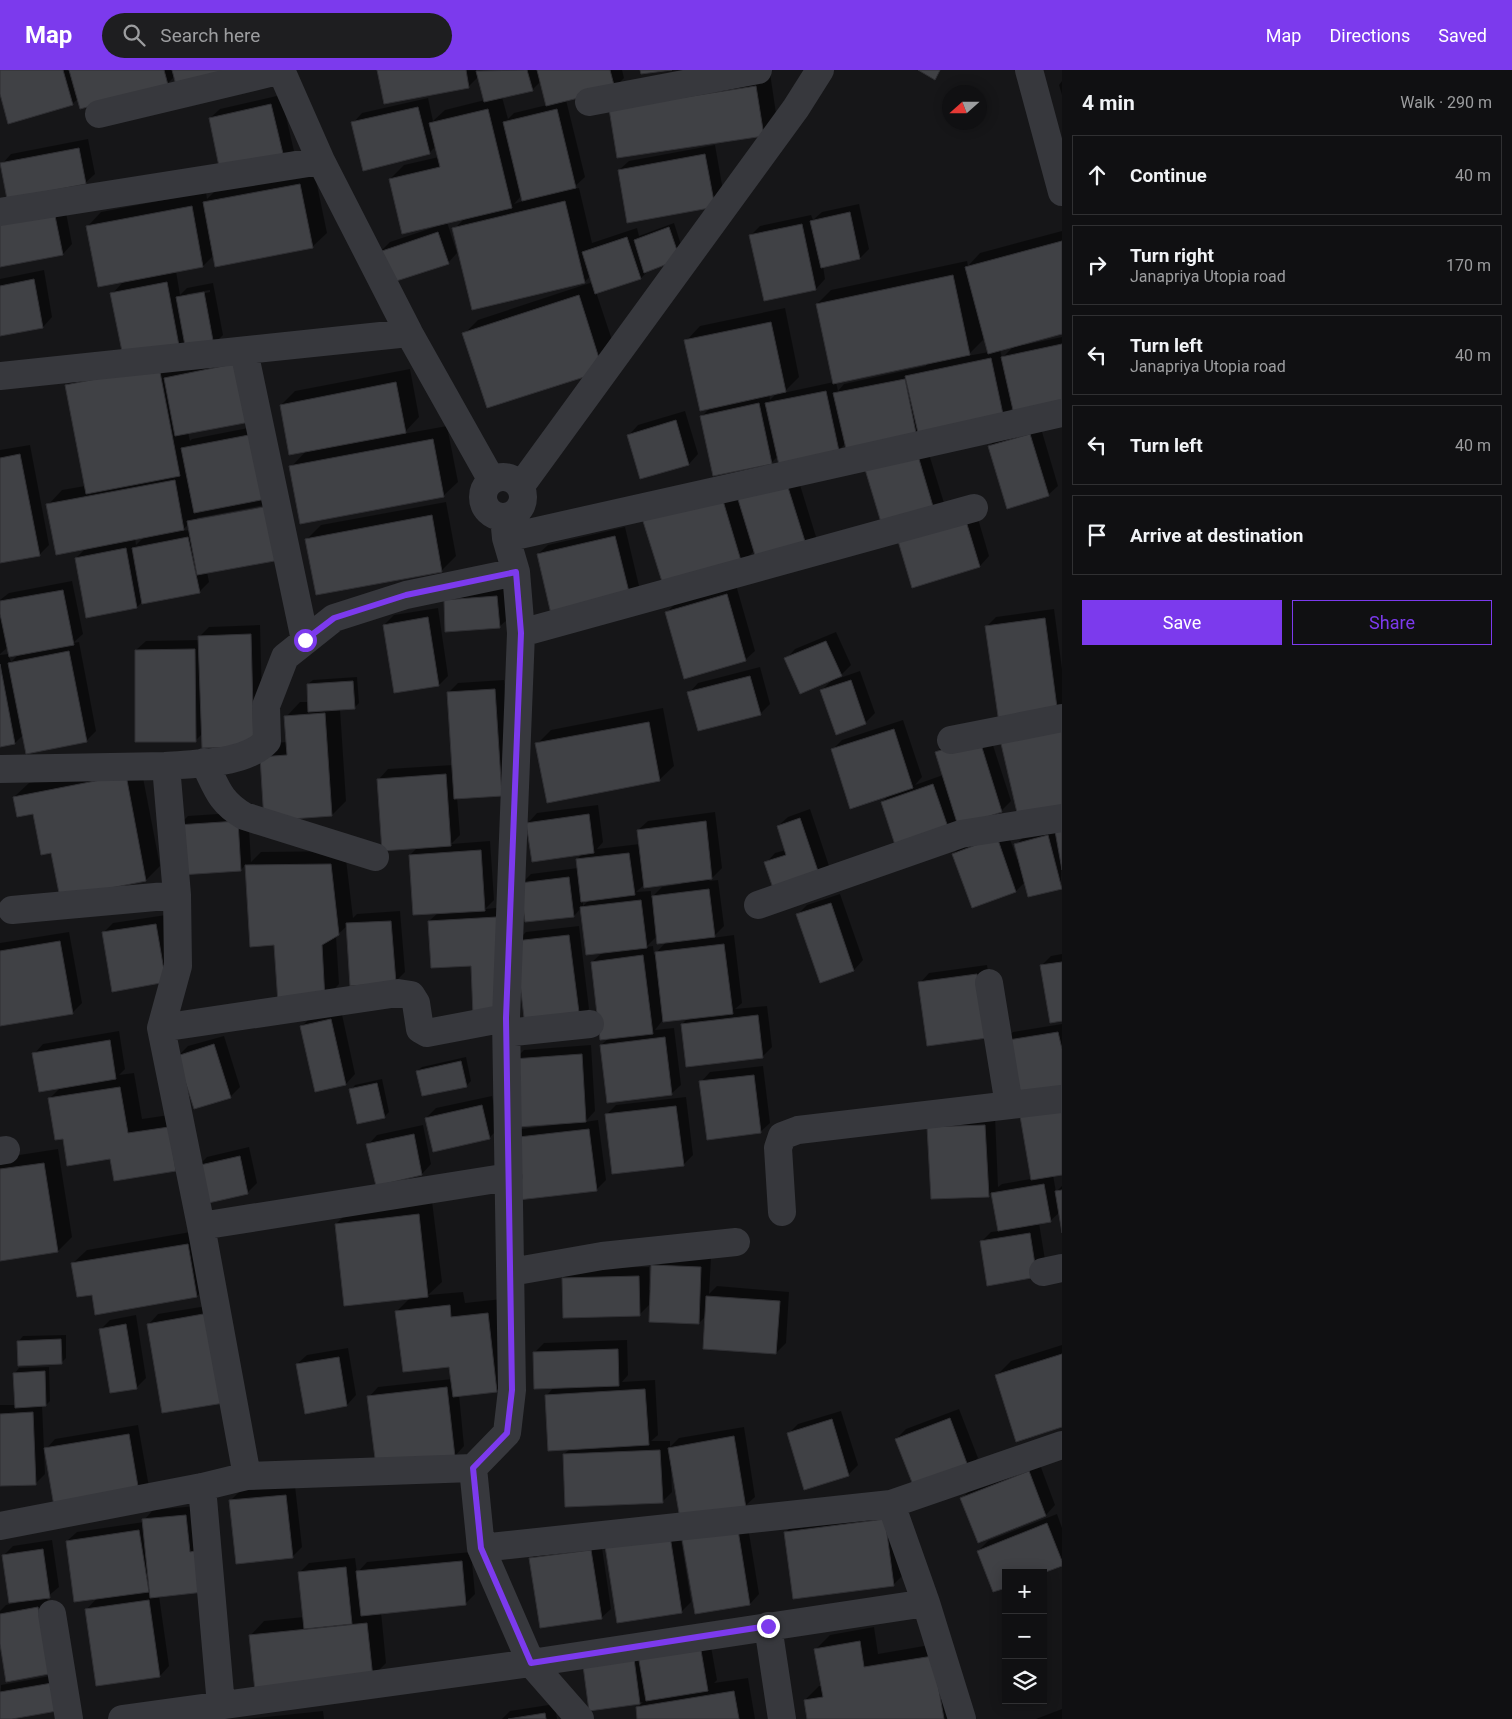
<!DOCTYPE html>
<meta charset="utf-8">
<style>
:root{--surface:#101012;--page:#1e1e20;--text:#f1f3f6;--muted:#9c9d9f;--line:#303032;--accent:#7c3aed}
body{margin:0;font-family:Roboto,sans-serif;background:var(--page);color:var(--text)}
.controls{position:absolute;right:15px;bottom:15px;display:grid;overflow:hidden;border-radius:0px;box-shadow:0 2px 12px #0003}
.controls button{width:45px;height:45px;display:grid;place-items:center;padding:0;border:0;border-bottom:1px solid var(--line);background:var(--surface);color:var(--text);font:25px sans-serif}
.compass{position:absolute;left:942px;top:15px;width:45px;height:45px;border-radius:50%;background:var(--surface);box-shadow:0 2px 12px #0003;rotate:249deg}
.stop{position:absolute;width:15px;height:15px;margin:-11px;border:4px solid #7c3aed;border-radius:50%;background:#fff}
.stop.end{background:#7c3aed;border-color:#fff;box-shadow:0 1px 5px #0008}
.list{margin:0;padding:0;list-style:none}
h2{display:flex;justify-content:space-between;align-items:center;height:65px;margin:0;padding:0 20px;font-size:21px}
h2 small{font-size:16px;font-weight:400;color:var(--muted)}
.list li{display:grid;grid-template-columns:32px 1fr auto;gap:15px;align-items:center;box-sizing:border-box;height:80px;margin:0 10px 10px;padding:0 10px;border:1px solid var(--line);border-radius:0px}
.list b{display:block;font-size:19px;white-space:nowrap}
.list p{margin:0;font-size:16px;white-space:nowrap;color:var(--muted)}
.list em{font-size:16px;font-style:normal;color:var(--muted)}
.actions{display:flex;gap:10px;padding:15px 20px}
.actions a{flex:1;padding:11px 0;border:1px solid var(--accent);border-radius:0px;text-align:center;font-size:18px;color:var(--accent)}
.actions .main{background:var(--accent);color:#fff}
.icon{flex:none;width:28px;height:28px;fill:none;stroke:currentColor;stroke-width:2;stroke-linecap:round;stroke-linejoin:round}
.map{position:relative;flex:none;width:1062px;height:1649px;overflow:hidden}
header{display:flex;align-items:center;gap:30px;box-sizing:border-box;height:70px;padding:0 25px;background:var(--accent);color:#fff}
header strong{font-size:24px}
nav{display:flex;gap:28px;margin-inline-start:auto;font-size:18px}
.search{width:350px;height:45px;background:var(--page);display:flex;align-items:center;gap:12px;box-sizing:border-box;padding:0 18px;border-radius:28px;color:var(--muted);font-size:19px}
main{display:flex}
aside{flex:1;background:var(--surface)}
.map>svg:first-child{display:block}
</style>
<header>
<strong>Map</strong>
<div class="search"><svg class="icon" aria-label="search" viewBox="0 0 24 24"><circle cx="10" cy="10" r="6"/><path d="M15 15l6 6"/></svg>Search here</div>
<nav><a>Map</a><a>Directions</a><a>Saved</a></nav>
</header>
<main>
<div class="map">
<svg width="1062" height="1649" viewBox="0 0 1062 1649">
<rect width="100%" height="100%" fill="#161618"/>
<path fill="#0007" fill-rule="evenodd" d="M0 0H224L175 6 167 14 79 28 72 34 0 20Z
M378 0H477V1L479 0H622L624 8 614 18 566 30 585 107 572 119 579 118 592 173 637 158 639 166 674 153 684 184 650 199 641 208 596 222 617 285 603 299 464 264 478 250 593 212 591 206 584 212 454 159 465 148 447 152 457 183 448 193 380 182 390 172 441 155 390 109 404 95 439 87 436 76 429 83 353 53 362 43 428 28 433 51 445 40 485 30 479 6 469 16 385 33ZM541 11 547 35 514 43 508 49 502 27 532 20ZM522 125 523 131 514 134Z
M770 3 777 50 763 64 624 25Z
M1062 11V25L1059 15Z
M281 25 294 81 222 105 210 48 220 39Z
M88 69 95 104 85 113 2 94 11 84Z
M715 75 724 126 715 136 619 100 629 91Z
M314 100 327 163 312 177 214 185 203 196 176 201 180 225 187 218 213 213 223 265 213 275 179 280 112 224 124 211 87 157 101 142 206 122 207 129 218 118ZM210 220V222L187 227V224Z
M64 132 72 174 63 184 0 195Z
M859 134 869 179 860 188 823 196 825 209 816 219 751 165 760 156 811 145 813 150 822 142Z
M1062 161V263L1023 273 1024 275 1062 267V337H1013L1003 348 846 373 839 380 778 386 772 392 714 405 701 347 711 337 686 271 700 256 785 238 799 307 783 323 834 312 817 234 831 220 967 191 968 196 980 183ZM985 268 989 282 967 286ZM1014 276 1002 288 1000 279ZM926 293V296L844 314 838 321 836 312ZM778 322 770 330 769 324Z
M44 200 52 247 43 257 0 265V209Z
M173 284 176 298 248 284 259 341 249 351 188 362 190 371 192 369 263 355 275 418 264 429 279 427 289 479 279 489 207 502 209 512 199 522 143 533V531L137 537 87 547 76 488 87 477 57 483 48 435 62 420 85 416 66 316 80 301ZM275 433 276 436 197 450V448ZM189 454 190 460 181 461ZM145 466 136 475 135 468Z
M410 299 419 347 403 364 447 356 458 412 443 426 291 397 307 380 281 335 295 321Z
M685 341 698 384 689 394 641 408 629 365 638 355Z
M1040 355 1058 416 1048 425 989 376 999 367Z
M925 371 944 433 884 458Z
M30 375 49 475 40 484 0 492V380Z
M796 402 817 470 755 480 742 493 643 448Z
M446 432 456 486 442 500 306 470 321 455Z
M976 442 989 486 980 496 913 516Z
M625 457 639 516 629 525 538 484 548 475Z
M72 511 83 564 73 573 79 572 96 661 86 671 23 665 15 673 0 676V585L9 584 8 577 0 584V530L9 523ZM19 584 11 592 9 586Z
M736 515 755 581 745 590 666 543 676 533Z
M506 517 509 548 499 557 445 531Z
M438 538 448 606 439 615 384 555 394 545Z
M1054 539 1062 599V639L1017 649 986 557 996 547Z
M260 555 263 666 202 664 195 671 136 580 146 571 200 570V566L209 557Z
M836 562 851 595 837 609 860 601 875 643 865 653 822 620 834 608 786 589 795 579Z
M760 597 770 634 760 644 689 623 698 613Z
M357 607 359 633 354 638 340 639 346 731 332 745 261 687 275 673 287 672 286 647 300 632H309L308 614 313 610Z
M504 610 511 715 457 727 460 765 451 774 490 771 494 830 485 839 506 837 472 894 429 851 439 842 410 785 418 777 379 709 388 699 453 695 448 623 458 613Z
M663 638 674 696 659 710 537 674 551 660Z
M903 650 922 707 915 715 943 705 936 683 946 673 988 660 1011 731 1001 741 949 762 882 732 890 724 832 680 842 670Z
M140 692 160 796 146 810 52 782 34 743 14 727 29 713Z
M598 735 603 772 597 779 640 774 638 760 648 751 715 742 722 798 709 811 718 810 724 856 712 868 734 865 742 933 735 939 767 936 772 977 762 987 682 954 688 948 662 951 655 960 674 958 681 1015 671 1024 601 975 609 968 592 892 603 882 581 838 574 846 522 813 531 804 578 798 577 789 583 783 528 753 537 743ZM680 812 681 814 662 817 651 828V821L636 822 645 814ZM583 830H589L583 836ZM657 866 667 871 654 885 653 876 646 877Z
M810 739 829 796 819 806 766 793 775 783 786 780 778 756 788 747Z
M248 742 251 792 261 782 345 781 353 848 357 844 400 841 405 902 395 912 347 856 336 866 339 914 325 929 275 874 252 875 246 794 241 800 181 803 178 756 188 746Z
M1062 756 1061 818 1025 812 1016 821 972 837 953 784 963 774 1006 758 1017 789 1019 788 1016 775 1025 765Z
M840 824 863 890 854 900 821 911 798 844 807 835Z
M166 845 175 901 113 920 103 863 113 853Z
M579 856 589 939 580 949 516 872 526 862Z
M69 862 82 933 72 943 0 955V873Z
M1062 884V949L1041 896 1051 886Z
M987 895 996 957 920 913 929 903Z
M341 940 355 1004 346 1014 301 957 311 947Z
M1062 954V1017L1003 971 1013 962Z
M119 961 125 999 119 1005 134 1003 142 1049 183 1043 190 1085 111 1088 64 1067 50 1028 60 1018 34 984 43 974Z
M224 966 240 1017 230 1027 178 986 188 976Z
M591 975 595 1041 585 1052 598 1050 606 1110 596 1120 519 1129 521 1059 554 1055 515 989 524 980Z
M466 987 471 1011 466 1016 417 1001 422 997Z
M763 996 770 1053 760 1062 701 1012 710 1002Z
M382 1009 389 1042 384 1047 351 1020 355 1015Z
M492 1026 499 1058 489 1068 426 1048 436 1038Z
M686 1027 693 1085 683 1095 606 1045 616 1035Z
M995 1046 998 1117 1002 1114 1053 1105 1056 1122 1062 1116V1156L1060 1142 1050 1151 1039 1153 1046 1196 981 1172 991 1162 999 1161 992 1122 989 1126 929 1058Z
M423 1055 431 1094 422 1104 368 1075 377 1065Z
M249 1077 257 1113 248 1122 197 1097 207 1087Z
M58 1079 72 1167 58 1181 0 1190V1088Z
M432 1131 442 1212 428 1225 463 1222 465 1233 502 1229 511 1306 496 1321 459 1325 464 1376 455 1386 369 1327 378 1317 452 1309 450 1295 397 1241 410 1228 336 1154 350 1140Z
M202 1160 211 1212 197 1226 93 1223 72 1194 87 1180Z
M662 1185 711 1188 709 1224 717 1216 789 1222 786 1273 776 1283 706 1246 699 1253 651 1233 639 1245 563 1208 573 1198 649 1197V1220H651L652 1195Z
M219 1234 233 1322 149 1254 158 1244Z
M136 1245 146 1308 136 1318 100 1260 110 1250Z
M66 1265V1288L62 1292 19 1271 23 1266Z
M627 1270 628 1305 622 1312 655 1310 658 1365 651 1371H670V1377L679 1368 744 1357 755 1427 745 1436 672 1397 671 1398 672 1422 662 1432 564 1384 570 1379 547 1325 554 1317 534 1283 544 1273Z
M1062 1275V1356L997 1305 1011 1291Z
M348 1278 356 1325 347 1335 297 1294 307 1285Z
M49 1297 50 1331 46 1335H42L45 1404 35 1414 0 1415V1335H16L15 1303 19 1298Z
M959 1339 978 1388 969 1398 896 1369 906 1359Z
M841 1341 858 1395 848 1405 789 1363 798 1354Z
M138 1355 149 1417 139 1427 46 1379 55 1369Z
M1039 1392 1055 1435 1046 1445 962 1428 971 1419Z
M295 1416 302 1477 292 1487 230 1431 240 1421Z
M899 1435 908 1500 894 1514 785 1463 799 1448Z
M196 1436 210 1471 159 1526 169 1596 160 1606 86 1540 98 1527 67 1471 77 1462 144 1452V1450L153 1440ZM151 1518V1522L145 1523Z
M1057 1444 1062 1458V1495L978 1481 988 1471Z
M747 1451 759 1524 750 1534 684 1470Z
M679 1457 691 1532 681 1542 618 1551Z
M52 1470 59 1517 47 1527 58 1593 0 1567V1541L6 1535 16 1533 3 1486 13 1476Z
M601 1471 611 1539 601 1548 531 1489 540 1479Z
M471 1482 475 1524 466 1533 381 1542 386 1593 372 1607 250 1566 264 1551 304 1547 300 1502 309 1493 355 1488 357 1503 367 1492Z
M874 1557 878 1584 947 1572 960 1649H808L805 1630 819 1616H822L816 1579 830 1565Z
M708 1560 717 1610 714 1613 748 1608 755 1649H639L637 1638 643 1632 590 1639 583 1588Z
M61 1604 5 1649H0L1 1615Z
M555 1634 557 1649H502L510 1641Z
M1062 1639V1649H1036Z
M323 1641 324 1649H246Z"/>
<path fill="#404145" stroke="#303034" d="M0 0H63L73 35 8 54 0 24Z
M69 0H164L168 15 80 39Z
M172 0H229L176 15Z
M377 0H466L469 18 384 34Z
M527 0 533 21 484 32 476 1Z
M537 0H610L615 19 546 36Z
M640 0H672L641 4Z
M918 0H940L935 10Z
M756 16 764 66 617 88 609 39Z
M271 34 285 92 221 106 209 48Z
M418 37 430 84 363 101 351 52Z
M488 39 512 138 402 164 389 109 440 97 429 53Z
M557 39 576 118 522 131 503 52Z
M79 78 86 114 7 129 0 93Z
M705 84 715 137 627 153 618 100Z
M300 114 313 178 215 197 203 132Z
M565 131 585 213 472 240 452 158Z
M192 136 203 197 98 217 86 156Z
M54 141 63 185 0 197V151Z
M850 142 860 189 821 198 810 151Z
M802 154 816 220 764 231 749 165Z
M669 157 680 189 644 203 634 170Z
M438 162 449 194 390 213 379 182Z
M627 167 641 209 595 224 582 182Z
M1062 171V264L988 284 965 197Z
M953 205 970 285 833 314 816 234Z
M34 209 43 258 0 266V216Z
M167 212 180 281 124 291 110 223Z
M204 222 214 276 186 281 176 227Z
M579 225 603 301 487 338 462 263Z
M771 252 786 322 700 341 684 270Z
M1062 274V339L1015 349 1001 287Z
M991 288 1004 349 919 367 905 306Z
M238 293 250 352 175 366 164 308Z
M159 297 180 406 86 424 65 315Z
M905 309 917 368 847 383 833 323Z
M396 312 406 363 289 385 280 335Z
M826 321 839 381 779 395 765 333Z
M759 333 772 394 713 406 700 346Z
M676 350 689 395 640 409 627 365Z
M254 364 266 429 194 443 181 378Z
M1030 364 1049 426 1007 439 988 376Z
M433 369 444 427 300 454 289 396Z
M916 379 935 443 883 459 864 396Z
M20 384 40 486 0 493V388Z
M175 410 184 460 56 485 46 434Z
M786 411 808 481 758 495 737 426Z
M721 424 742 494 664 518 642 448Z
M269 436 280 490 197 505 187 451Z
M432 445 442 502 316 525 305 469Z
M966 451 980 497 912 518 898 471Z
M615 466 630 526 551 544 537 484Z
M188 467 200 523 142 534 132 478Z
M126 478 137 538 86 548 75 488Z
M63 520 74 575 9 587 0 544V531Z
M727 524 746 591 684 609 665 542Z
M497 526 500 558 445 562 444 530Z
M428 547 439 616 394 623 383 555Z
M1045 548 1058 645 999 653 985 556Z
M251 564 254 677 202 678 198 566Z
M826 571 842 606 800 624 784 588Z
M195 579 196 672H135V580Z
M69 581 87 672 26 684 8 593Z
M0 594 15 674 0 677Z
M750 606 761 645 698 661 687 622Z
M851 610 866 654 836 665 820 620Z
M353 611 355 639 308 642 307 614Z
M495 619 502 726 454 729 447 622Z
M325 643 332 746 264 751 260 687 287 685 284 646Z
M649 652 660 711 547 733 535 673Z
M1062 653V741L1018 747 999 665Z
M894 659 913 718 850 739 831 679Z
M979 668 1002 742 958 756 935 682Z
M446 704 451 776 382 781 377 709Z
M126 705 146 811 60 828 51 783 41 785 33 744 17 747 13 727Z
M933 714 950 763 897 781 881 732Z
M589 744 594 783 532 792 526 753Z
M800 748 820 807 774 821 764 792 786 785 777 756Z
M238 751 241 801 180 805 177 755Z
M706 751 712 809 644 818 637 760Z
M1062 760V800L1055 761Z
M1048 765 1062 819 1028 827 1014 774Z
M997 767 1016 822 972 838 952 784Z
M481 780 485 841 413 845 409 785Z
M629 783 635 825 581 832 576 789Z
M331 794 339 865 322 875 325 930 278 933 274 875 250 877 245 795Z
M569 807 574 847 525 852 520 813Z
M709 819 715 867 657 874 652 826Z
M641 830 647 878 586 885 580 837Z
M831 833 854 901 820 913 796 844Z
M497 847 503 944 473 945 471 896 431 898 428 851Z
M391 851 396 913 350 916 346 853Z
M156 854 166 912 112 922 102 862Z
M569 865 580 950 525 956 515 871Z
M60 871 73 944 0 956V881Z
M724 874 733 944 663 952 655 882Z
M643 885 653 964 600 970 591 892Z
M1062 892V951L1050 953 1040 895Z
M977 904 987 968 927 976 918 912Z
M758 945 763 988 686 997 681 954Z
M331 949 346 1015 315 1022 300 956Z
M1058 962 1062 979V1018L1013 1028 1002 971Z
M665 967 672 1025 607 1033 600 975Z
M110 970 116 1009 39 1022 32 983Z
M214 974 231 1028 194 1039 177 986Z
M582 984 586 1052 518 1057 513 989Z
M461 991 467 1017 422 1026 416 1001Z
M754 1005 761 1063 707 1070 699 1011Z
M377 1013 385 1048 357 1054 349 1019Z
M120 1017 128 1063 169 1057 176 1101 114 1111 110 1089 67 1096 63 1069 55 1070 48 1028Z
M482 1035 490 1069 433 1082 425 1048Z
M676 1036 684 1096 612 1104 605 1044Z
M1062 1040V1105L1031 1110 1020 1046Z
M985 1055 989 1127 931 1129 927 1057Z
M589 1059 597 1121 518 1130 510 1068Z
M414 1064 422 1105 376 1116 366 1074Z
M240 1086 248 1124 204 1134 196 1096Z
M44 1093 58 1182 0 1191V1099Z
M1044 1114 1051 1152 998 1161 991 1123Z
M1062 1120V1163L1055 1121Z
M419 1144 428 1227 344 1236 335 1154Z
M1030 1163 1037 1207 987 1216 980 1171Z
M188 1174 197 1227 95 1245 92 1225 77 1227 71 1193Z
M651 1195 701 1197 699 1254 649 1252Z
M639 1206 640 1246 563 1248 562 1208Z
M706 1226 780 1231 776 1284 703 1279Z
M450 1235 451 1247 488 1243 497 1322 453 1327 449 1297 403 1302 395 1241Z
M209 1243 224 1333 162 1343 147 1254Z
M126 1254 137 1319 110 1323 99 1259Z
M61 1269 62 1294 18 1296 17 1271Z
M618 1279 619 1316 534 1319 533 1282Z
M1062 1284V1357L1016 1372 995 1305Z
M339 1287 347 1336 305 1344 296 1294Z
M45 1301 46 1336 15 1338 13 1303Z
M447 1317 455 1387 376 1396 367 1326Z
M645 1319 649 1375 548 1381 545 1325Z
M33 1342 36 1415 0 1416V1344Z
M950 1348 969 1399 915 1420 895 1369Z
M832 1349 849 1406 804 1420 787 1363Z
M129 1364 140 1428 55 1442 44 1378Z
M734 1366 746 1438 680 1449 668 1378Z
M660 1380 663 1433 565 1437 563 1384Z
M1029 1401 1046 1446 978 1473 960 1428Z
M286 1425 293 1488 236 1494 229 1430Z
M186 1445 190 1482 200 1480 204 1522 150 1528 142 1449Z
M885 1449 894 1516 793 1529 784 1462Z
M1047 1453 1062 1491V1496L1043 1503H1006V1518L993 1522 977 1481Z
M139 1460 149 1522 74 1532 66 1471Z
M738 1460 750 1535 695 1544 682 1469Z
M670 1466 682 1543 617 1553 605 1476Z
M43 1479 50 1528 9 1533 2 1485Z
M591 1480 602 1549 540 1558 529 1488Z
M462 1491 466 1535 361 1546 356 1501Z
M346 1497 352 1554 304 1559 298 1502Z
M149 1530 160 1607 96 1616 85 1539Z
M38 1537 49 1604 6 1612 0 1574V1544Z
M367 1553 373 1608 255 1621 249 1565Z
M699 1569 708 1621 646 1631 637 1579Z
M860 1571 864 1597 933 1586 944 1649H807L804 1630 823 1627 814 1579Z
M633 1581 640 1634 589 1641 582 1588Z
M52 1613 57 1641 12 1649H0V1622Z
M734 1621 739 1649H637L636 1637Z
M545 1643 546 1649H508Z"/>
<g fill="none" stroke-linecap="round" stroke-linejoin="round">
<path stroke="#37383d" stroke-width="28" d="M281 0 321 91 409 263 491 409
M1029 0 1062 122
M589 32 758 0
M99 44 282 0
M0 142 321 91
M244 281 305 570
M0 306 409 263
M483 427a20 20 0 1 1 40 0a20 20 0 1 1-40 0Z
M520 417 796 38 820 0
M504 447 506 468 516 502 521 563 506 948 512 1320 507 1363 473 1398 481 1478 531 1593 580 1649
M506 468 1062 343
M521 563 974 438
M951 670 1062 648
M204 692C217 718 219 731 244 746L375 787
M166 696C196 693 245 695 267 671L266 636 285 587 334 548 406 525 516 502
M0 699 166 696 177 825 178 896 161 958 201 1156 247 1406
M758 835 961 764 1062 748
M12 840 177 825
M989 913 1009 1035
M161 958 398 923 411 925 416 933 420 959 427 963 506 948
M506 963 590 954
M0 1081 6 1080
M782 1142 778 1078 782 1066 798 1060 1062 1029
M201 1156 509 1107
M511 1202 602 1186 736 1172
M1043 1202 1062 1198
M202 1417 221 1635
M891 1434 926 1533 962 1649
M0 1456 202 1417 247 1406 473 1398
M481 1478 891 1434 1062 1375
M52 1544 69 1649
M768 1556 782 1649
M122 1649 531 1593 926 1533"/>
</g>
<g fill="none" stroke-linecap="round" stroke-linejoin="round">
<path stroke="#7c3aed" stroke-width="6" d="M305 570 334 548 406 525 516 502 521 563 506 948 512 1320 507 1363 473 1398 481 1478 531 1593 768 1556"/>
</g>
</svg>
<div class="controls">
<button>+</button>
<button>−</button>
<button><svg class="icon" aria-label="layers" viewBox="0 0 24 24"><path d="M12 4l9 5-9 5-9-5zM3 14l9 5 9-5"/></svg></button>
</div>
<svg class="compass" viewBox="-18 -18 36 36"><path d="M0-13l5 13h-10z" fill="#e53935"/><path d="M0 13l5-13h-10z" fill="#9c9d9f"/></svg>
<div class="stop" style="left:305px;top:570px"></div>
<div class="stop end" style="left:768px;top:1556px"></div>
</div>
<aside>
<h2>4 min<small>Walk · 290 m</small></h2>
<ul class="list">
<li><svg class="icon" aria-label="ahead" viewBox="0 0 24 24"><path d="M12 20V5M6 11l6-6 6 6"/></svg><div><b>Continue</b></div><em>40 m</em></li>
<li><svg class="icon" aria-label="right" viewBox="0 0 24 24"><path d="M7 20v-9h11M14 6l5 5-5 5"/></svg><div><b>Turn right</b><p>Janapriya Utopia road</p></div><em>170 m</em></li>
<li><svg class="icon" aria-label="left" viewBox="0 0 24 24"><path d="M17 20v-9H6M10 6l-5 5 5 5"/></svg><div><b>Turn left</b><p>Janapriya Utopia road</p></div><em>40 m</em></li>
<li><svg class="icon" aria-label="left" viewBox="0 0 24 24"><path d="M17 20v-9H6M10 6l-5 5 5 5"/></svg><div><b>Turn left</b></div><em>40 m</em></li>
<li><svg class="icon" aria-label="arrive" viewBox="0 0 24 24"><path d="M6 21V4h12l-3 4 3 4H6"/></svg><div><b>Arrive at destination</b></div></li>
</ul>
<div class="actions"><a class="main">Save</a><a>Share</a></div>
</aside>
</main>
